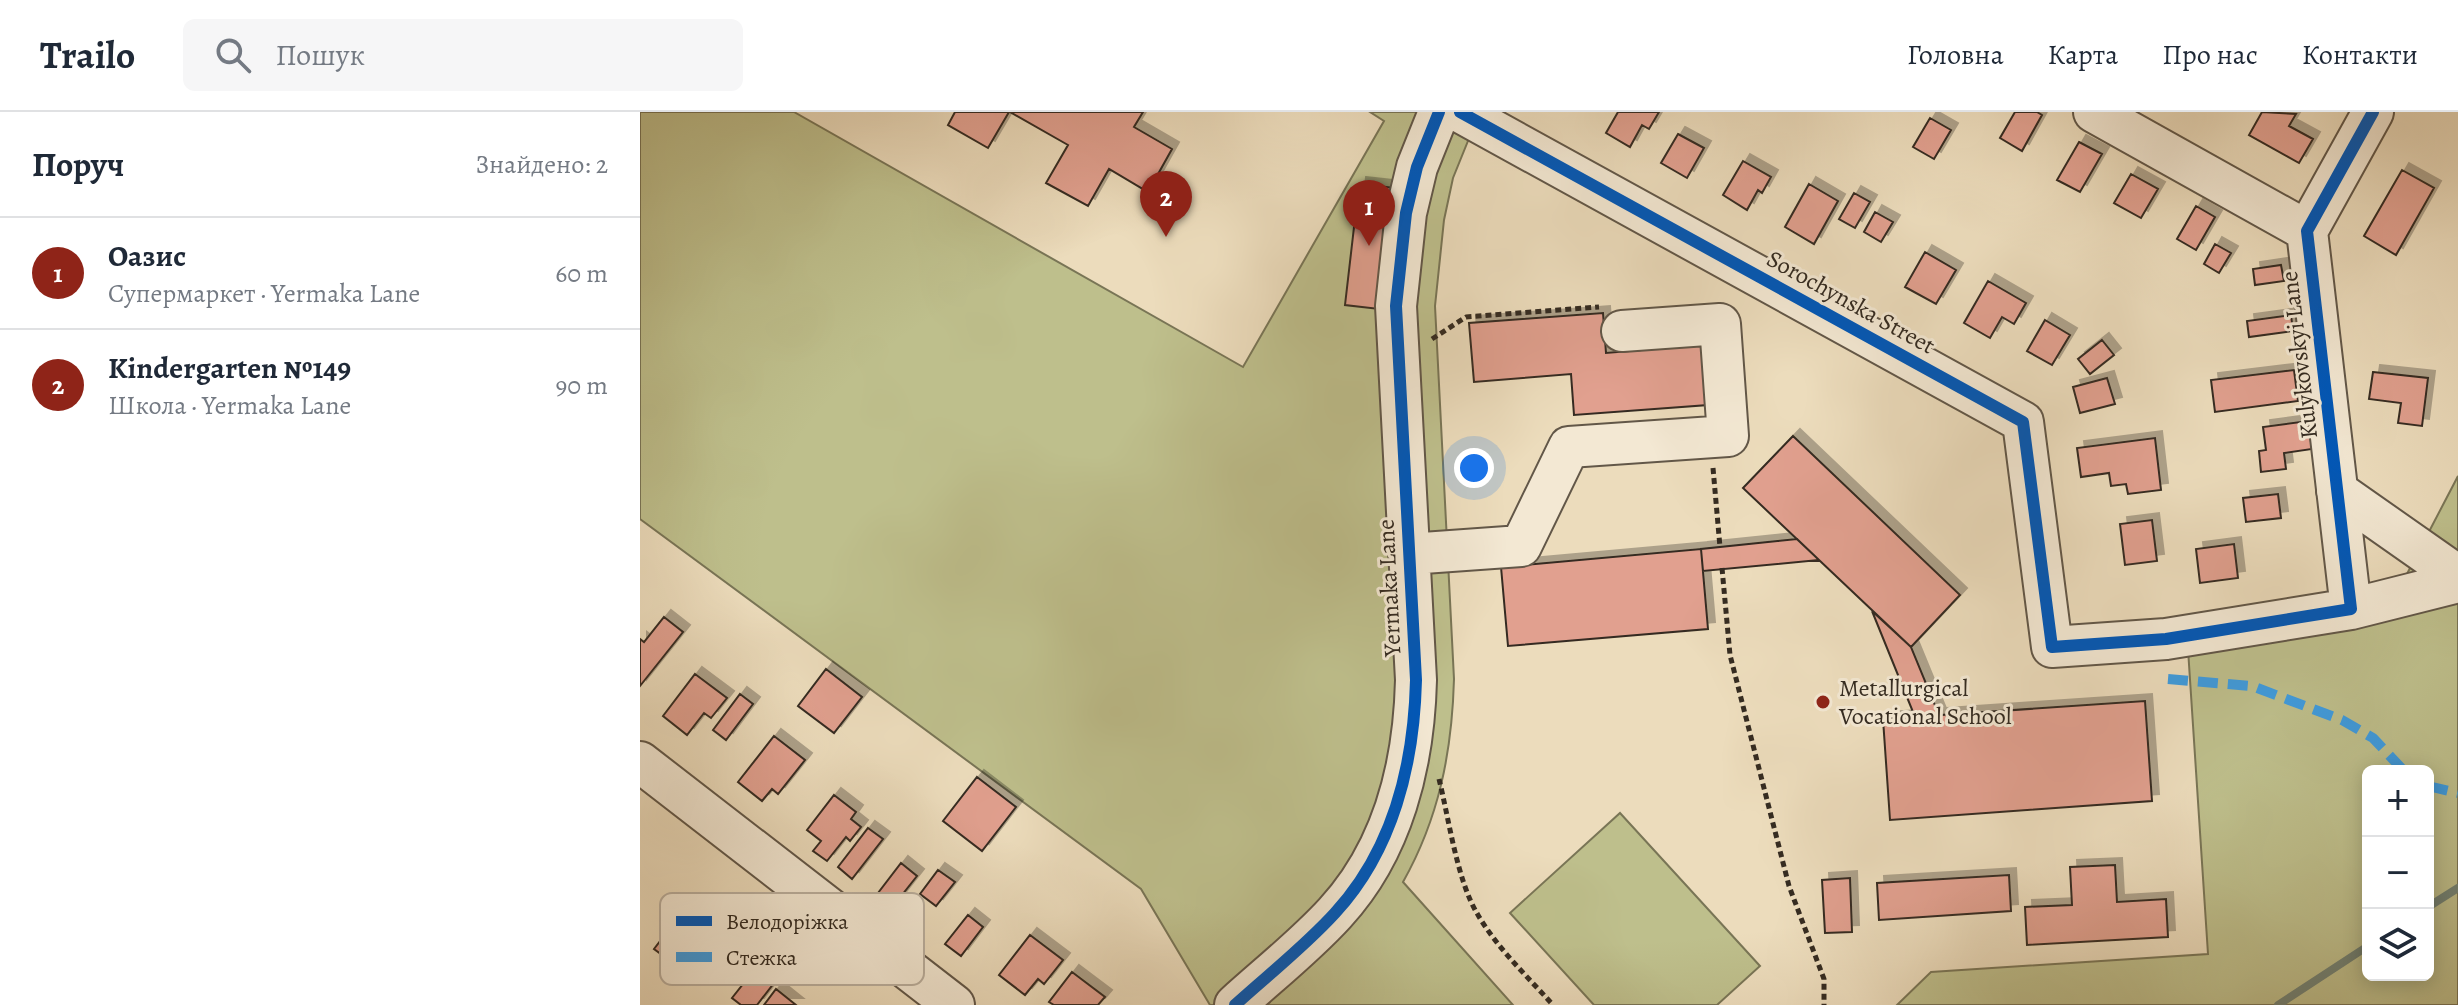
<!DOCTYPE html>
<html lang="uk">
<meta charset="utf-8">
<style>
:root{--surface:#fff;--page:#f6f6f7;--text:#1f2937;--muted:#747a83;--line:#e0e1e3;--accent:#8f2418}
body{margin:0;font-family:Alegreya,serif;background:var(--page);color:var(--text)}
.controls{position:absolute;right:24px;bottom:24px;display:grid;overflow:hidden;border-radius:12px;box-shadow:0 4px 20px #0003}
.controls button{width:72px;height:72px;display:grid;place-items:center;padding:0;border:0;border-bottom:2px solid var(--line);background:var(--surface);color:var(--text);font:40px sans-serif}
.you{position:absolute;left:834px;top:356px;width:28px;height:28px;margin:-20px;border:6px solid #fff;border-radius:50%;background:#1a73e8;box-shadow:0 0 0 12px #1a73e833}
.badge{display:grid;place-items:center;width:52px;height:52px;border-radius:50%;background:var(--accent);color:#fff;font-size:26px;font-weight:700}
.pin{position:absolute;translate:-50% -66px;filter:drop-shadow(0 2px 4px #0008)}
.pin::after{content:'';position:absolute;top:42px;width:28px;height:24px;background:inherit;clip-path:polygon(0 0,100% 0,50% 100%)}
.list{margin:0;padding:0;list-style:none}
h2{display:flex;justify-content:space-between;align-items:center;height:104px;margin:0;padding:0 32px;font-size:34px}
h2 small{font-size:26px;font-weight:400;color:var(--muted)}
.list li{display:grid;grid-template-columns:52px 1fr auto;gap:24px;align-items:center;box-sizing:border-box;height:112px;padding:0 32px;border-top:2px solid var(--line)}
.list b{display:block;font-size:30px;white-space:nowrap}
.list p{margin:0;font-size:26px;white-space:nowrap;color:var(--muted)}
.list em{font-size:26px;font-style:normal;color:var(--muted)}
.icon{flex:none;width:44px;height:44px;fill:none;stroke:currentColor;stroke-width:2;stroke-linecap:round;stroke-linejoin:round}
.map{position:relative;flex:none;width:1818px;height:893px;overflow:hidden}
header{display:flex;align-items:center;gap:48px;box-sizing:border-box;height:112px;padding:0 40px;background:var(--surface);border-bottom:2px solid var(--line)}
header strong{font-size:38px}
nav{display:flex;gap:44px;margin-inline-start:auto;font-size:28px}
.search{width:560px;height:72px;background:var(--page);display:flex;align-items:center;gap:20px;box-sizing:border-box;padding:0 28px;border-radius:12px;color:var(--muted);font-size:30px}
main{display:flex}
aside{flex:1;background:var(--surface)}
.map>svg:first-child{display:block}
</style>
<header>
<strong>Trailo</strong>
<div class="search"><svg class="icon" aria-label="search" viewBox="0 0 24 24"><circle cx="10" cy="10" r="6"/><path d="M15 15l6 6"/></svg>Пошук</div>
<nav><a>Головна</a><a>Карта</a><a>Про нас</a><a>Контакти</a></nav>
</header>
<main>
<aside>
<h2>Поруч<small>Знайдено: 2</small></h2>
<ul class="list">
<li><span class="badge">1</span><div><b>Оазис</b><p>Супермаркет · Yermaka Lane</p></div><em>60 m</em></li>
<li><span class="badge">2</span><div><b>Kindergarten №149</b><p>Школа · Yermaka Lane</p></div><em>90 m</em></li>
</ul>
</aside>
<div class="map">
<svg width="1818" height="893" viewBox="0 0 1818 893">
<defs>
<filter id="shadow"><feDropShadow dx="7" dy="-7" stdDeviation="0" flood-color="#0004"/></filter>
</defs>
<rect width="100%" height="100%" fill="#ecdcbc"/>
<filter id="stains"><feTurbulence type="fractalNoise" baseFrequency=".0025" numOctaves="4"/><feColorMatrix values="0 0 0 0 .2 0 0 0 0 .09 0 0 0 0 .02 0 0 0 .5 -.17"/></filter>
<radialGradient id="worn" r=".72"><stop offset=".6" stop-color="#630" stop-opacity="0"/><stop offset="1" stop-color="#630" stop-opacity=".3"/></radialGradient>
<path fill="#bebf8c" stroke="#797556" stroke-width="2" fill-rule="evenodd" d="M0 0H154L603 255 744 9 730 0H798L832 19 813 66 804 108 795 194 814 567C812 640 799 706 763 770L873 893H570L501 777 0 407Z
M1818 364V893H1257L1291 860 1568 842 1548 537 1744 506ZM1728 659H1788V863H1728Z
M980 701 1120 854 1077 893H954L870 801Z"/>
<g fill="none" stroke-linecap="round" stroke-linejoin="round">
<path stroke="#718275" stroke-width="8" d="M1788 795 1818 776
M1638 893 1728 834"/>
</g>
<path fill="#e1a08f" stroke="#342b21" stroke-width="2" filter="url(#shadow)" d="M315 0H369L348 36 308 13Z
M370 0H503L494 15 532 37 508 80 469 57 448 94 406 71 428 33Z
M978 0H1019L1009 17 1002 13 990 35 966 21Z
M1375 0H1397L1402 3 1382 39 1360 26Z
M1622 0 1656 2 1649 14 1673 27 1659 51 1609 23Z
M1290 6 1311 18 1294 47 1273 35Z
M1038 22 1064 36 1047 66 1021 51Z
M1439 30 1462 42 1440 80 1417 68Z
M1103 49 1131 65 1122 81 1118 78 1107 98 1083 83Z
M1762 58 1794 76 1756 143 1724 124Z
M1491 62 1518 77 1501 106 1474 91Z
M719 72 754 76 739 197 705 193Z
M1169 72 1198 89 1174 132 1145 115Z
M1214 81 1230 90 1215 116 1199 107Z
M1556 94 1575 105 1556 138 1537 127Z
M1235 100 1253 110 1241 130 1224 120Z
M1575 132 1591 141 1579 161 1564 152Z
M1285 140 1316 158 1296 192 1265 175Z
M1641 153 1644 169 1615 173 1613 157Z
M1348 169 1386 191 1374 212 1362 205 1350 226 1324 211Z
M963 201 966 241 1063 233 1068 293 934 303 931 262 834 270 829 211Z
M1651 203 1653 219 1609 225 1607 209Z
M1405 208 1430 223 1412 253 1387 239Z
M1462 228 1474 243 1450 262 1438 247Z
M1654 258 1658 289 1575 300 1571 268Z
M1733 260 1788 266 1782 314 1758 311 1761 291 1729 287Z
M1467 266 1475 292 1440 301 1433 275Z
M1668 309 1672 337 1644 341 1646 357 1621 360 1619 339 1626 338 1623 315Z
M1153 324 1320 483 1271 535 1103 376Z
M1515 326 1521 378 1488 382 1486 372 1471 374 1469 361 1441 365 1437 336Z
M1638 382 1641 406 1606 410 1603 386Z
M1512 408 1517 449 1485 453 1480 412Z
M1157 427 1179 448 1063 459 1061 437Z
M1594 432 1598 466 1560 471 1556 437Z
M1061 437 1068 517 868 534 861 455Z
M1232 499 1271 535 1299 603 1275 605Z
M24 505 43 520 0 574V527L4 530Z
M186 557 222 585 194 621 158 594Z
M55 562 87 586 71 606 64 601 47 623 23 604Z
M100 582 113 592 86 628 73 618Z
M1505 589 1512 689 1250 708 1243 607Z
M134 624 165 648 138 682 132 677 122 689 98 670Z
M337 665 376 695 342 739 303 709Z
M194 683 216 700 211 707 221 715 210 729 206 725 187 749 173 739 181 729 167 718Z
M228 716 243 727 212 767 198 755Z
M261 751 277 764 254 793 238 781Z
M1475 753 1477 790 1526 787 1528 825 1387 833 1385 795 1432 793 1430 755Z
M298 758 315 770 296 794 280 782Z
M1369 763 1371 799 1239 808 1237 771Z
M1210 766 1212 820 1185 821 1182 768Z
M328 803 343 815 321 844 305 832Z
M37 807 58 824 36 853 14 837Z
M390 823 423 848 404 872 398 867 385 883 359 863Z
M115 857 134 871 117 893H101L92 886Z
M432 860 465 885 458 893H414L409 890Z
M136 877 156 893H124Z"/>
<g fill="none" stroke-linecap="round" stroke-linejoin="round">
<defs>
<path id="minor" d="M820 0 1383 310 1412 535 1526 527 1711 497 1818 470
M1454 0 1667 119
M1697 379 1818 464
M769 442 881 434 929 335 1088 324 1080 212 982 219
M1711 497 1667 119 1733 0
M0 650 314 893
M595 893C628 863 665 834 695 801 753 738 774 652 776 568L756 194 766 101 777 55 799 0"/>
</defs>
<use href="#minor" stroke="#625748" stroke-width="44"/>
<path stroke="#342b21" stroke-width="5" stroke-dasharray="6 4" stroke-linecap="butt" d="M792 227 826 205 959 195
M1073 356 1080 435
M1082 456 1090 543 1149 774 1184 867V893
M799 667C809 707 817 769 838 803 858 837 887 864 913 893"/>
<use href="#minor" stroke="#f3e8d3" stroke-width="40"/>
<path stroke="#3e9ce0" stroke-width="10" stroke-dasharray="20 10" stroke-linecap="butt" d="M1528 567 1612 574 1702 608 1733 626 1764 659
M1788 674 1818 681"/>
<defs>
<path id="cycleway" d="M820 0 1383 310 1412 535 1526 527 1711 497 1667 119 1733 0
M595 893C628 863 665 834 695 801 753 738 774 652 776 568L756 194 766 101 777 55 799 0"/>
</defs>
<use href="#cycleway" stroke="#f3e8d3" stroke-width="17"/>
<use href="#cycleway" stroke="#0057b8" stroke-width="12"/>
</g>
<circle fill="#8f2418" stroke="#f3e8d3" stroke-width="3" cx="1183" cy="590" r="8"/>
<g text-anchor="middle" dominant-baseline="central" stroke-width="6" stroke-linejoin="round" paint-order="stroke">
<g font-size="24" fill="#342b21" stroke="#f3e8d3">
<text transform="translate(1211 190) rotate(29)">Sorochynska Street</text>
<text transform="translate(1659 243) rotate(-97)">Kulykovskyi Lane</text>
<text transform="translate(749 476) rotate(-93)">Yermaka Lane</text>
</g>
<g font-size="24" fill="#342b21" stroke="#f3e8d3" text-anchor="start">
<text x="1199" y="576">Metallurgical<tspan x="1199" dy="28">Vocational School</tspan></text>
</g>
</g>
<rect x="20" y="781" width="264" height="92" rx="12" fill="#f3e8d3" stroke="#baaf9e" stroke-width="2"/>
<rect x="36" y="804" width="36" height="10" fill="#0057b8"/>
<rect x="36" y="840" width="36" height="10" fill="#3e9ce0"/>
<g font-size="22" fill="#342b21">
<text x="86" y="817">Велодоріжка</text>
<text x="86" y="853">Стежка</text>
</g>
<rect width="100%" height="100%" filter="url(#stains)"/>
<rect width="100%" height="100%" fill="url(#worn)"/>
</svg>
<div class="controls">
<button>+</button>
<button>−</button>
<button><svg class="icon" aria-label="layers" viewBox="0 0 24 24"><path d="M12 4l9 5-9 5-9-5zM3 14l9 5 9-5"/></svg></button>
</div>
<div class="you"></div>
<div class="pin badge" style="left:729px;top:134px">1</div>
<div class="pin badge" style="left:526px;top:125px">2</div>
</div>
</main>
